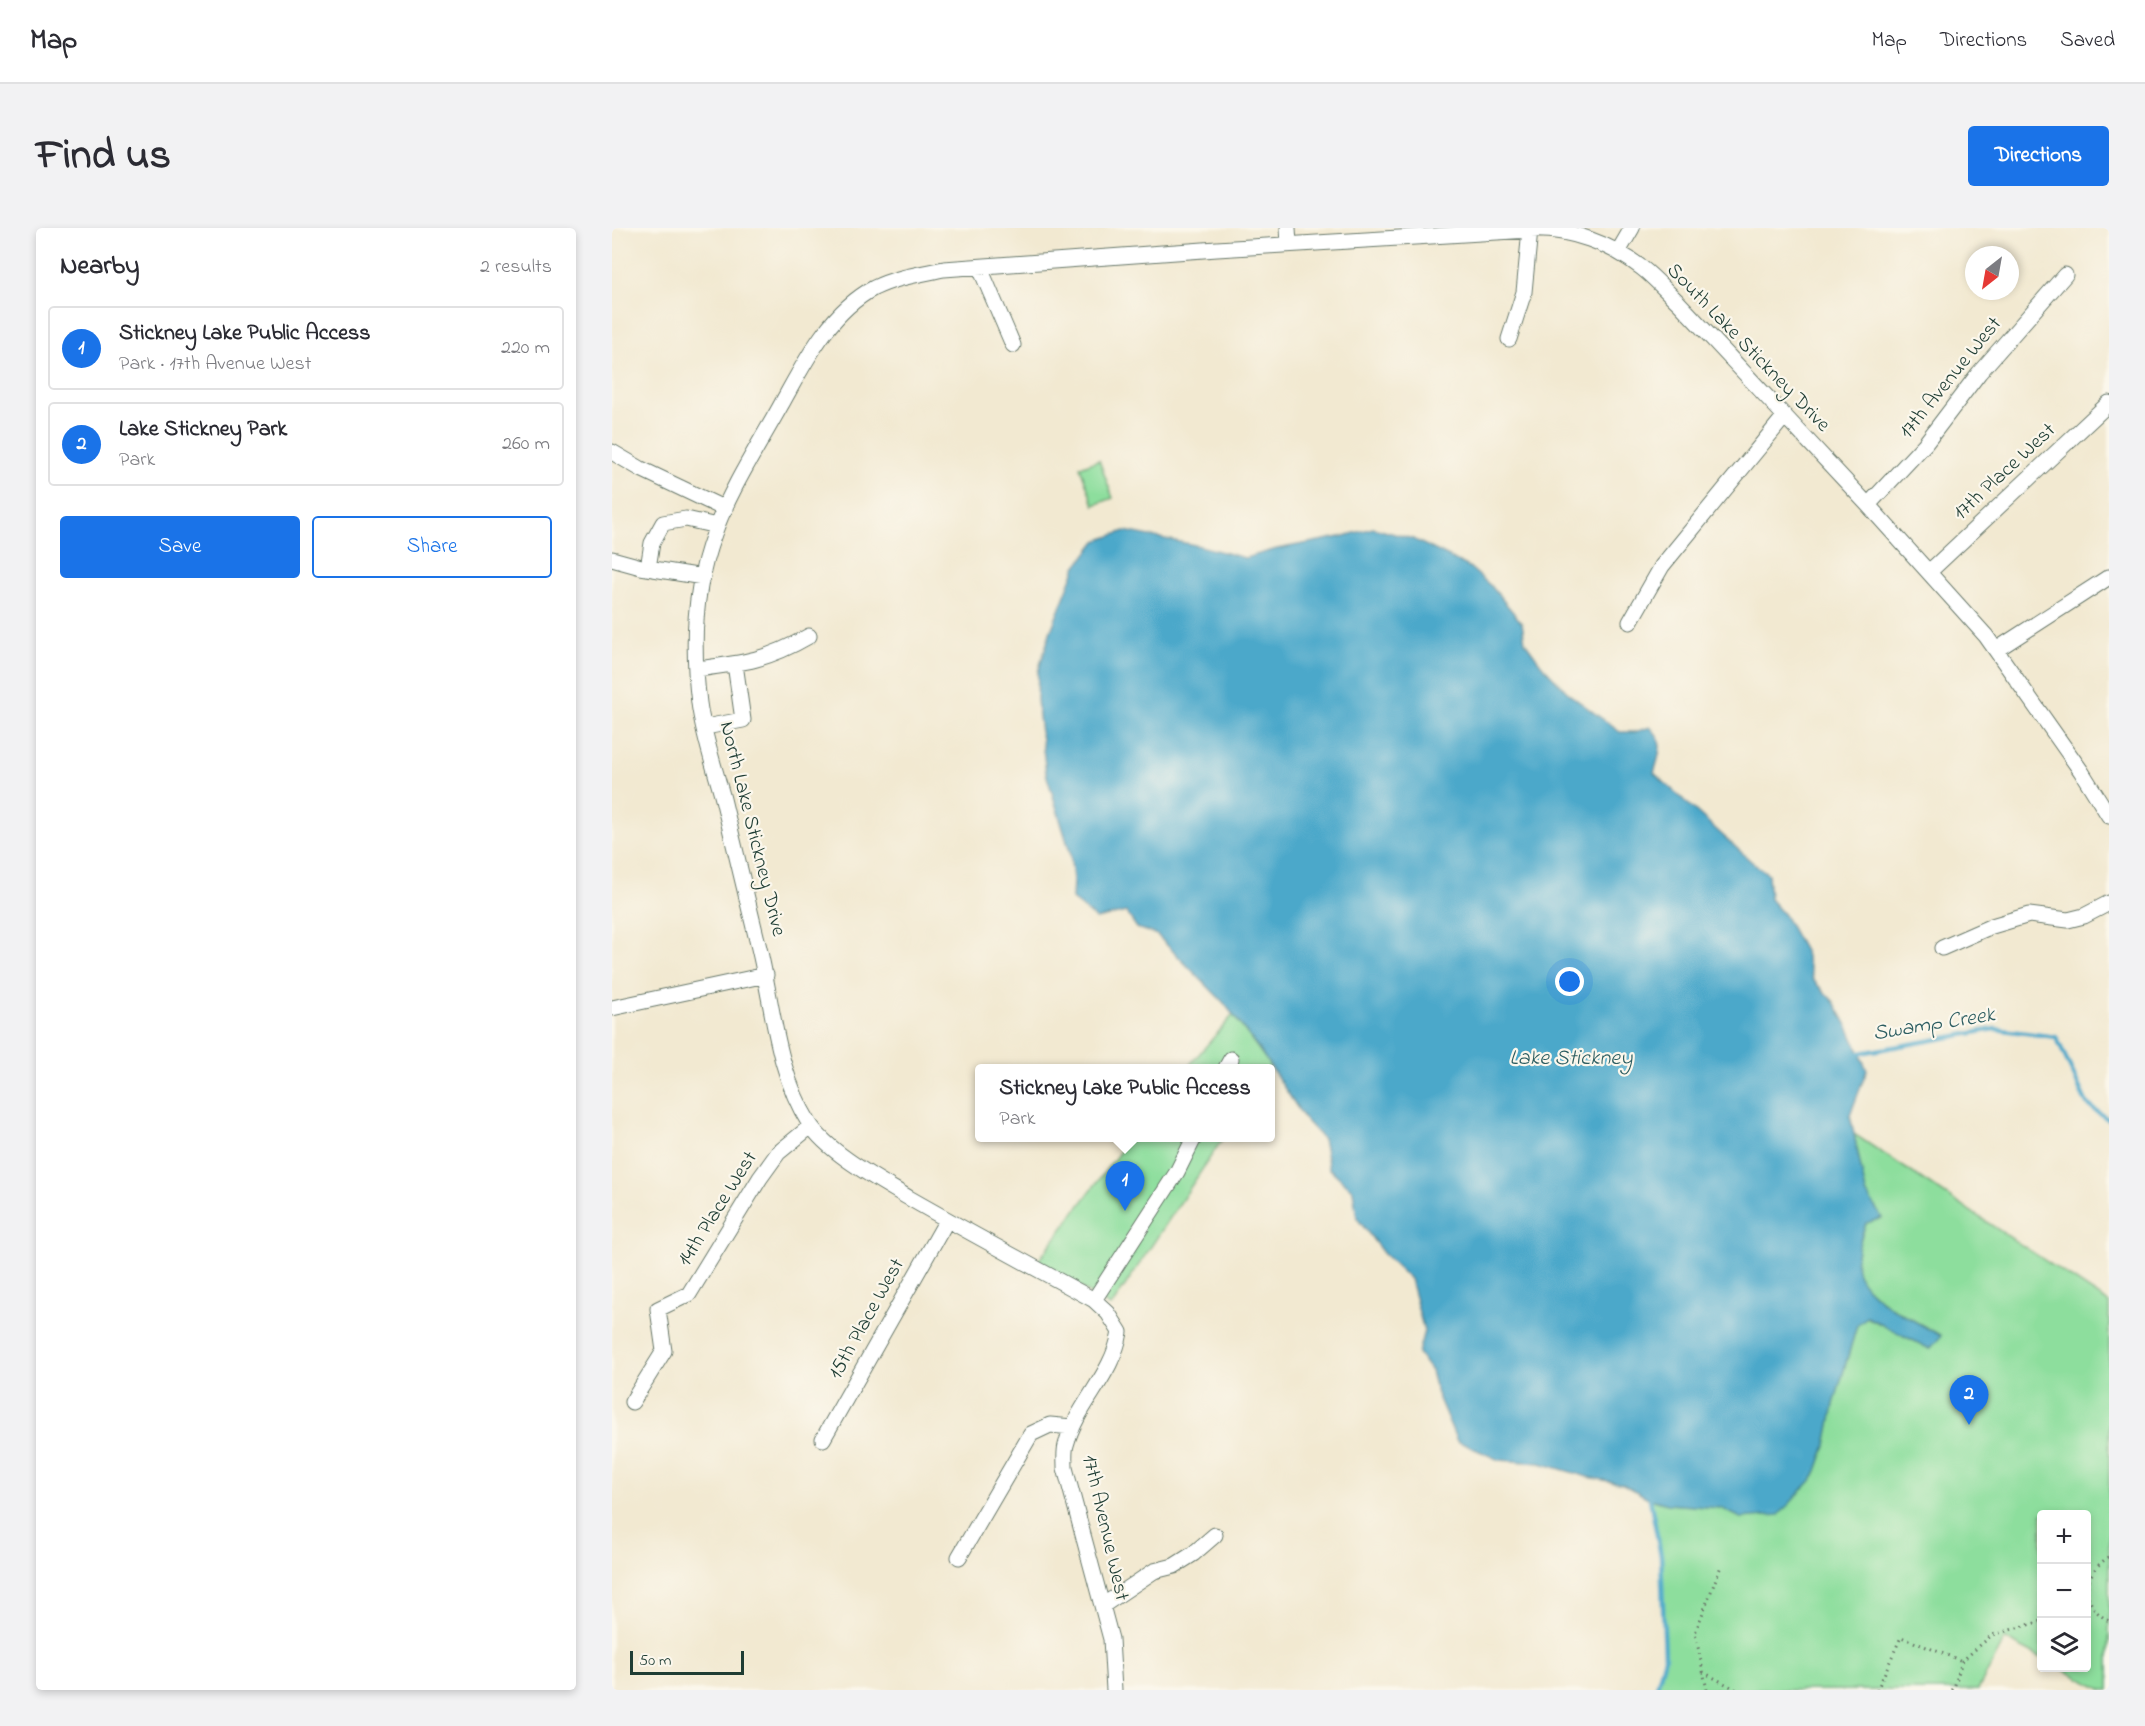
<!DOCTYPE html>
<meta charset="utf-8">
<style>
:root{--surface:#fff;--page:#f2f2f3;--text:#2b2b33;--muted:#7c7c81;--line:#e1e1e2;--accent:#1a73e8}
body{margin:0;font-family:"Indie Flower",sans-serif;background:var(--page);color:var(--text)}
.controls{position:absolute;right:18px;bottom:18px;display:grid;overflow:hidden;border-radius:6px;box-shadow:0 3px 9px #0003}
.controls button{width:54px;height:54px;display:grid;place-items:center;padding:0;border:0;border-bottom:2px solid var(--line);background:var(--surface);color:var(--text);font:30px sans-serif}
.compass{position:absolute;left:1353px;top:18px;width:54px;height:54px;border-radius:50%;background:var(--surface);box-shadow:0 3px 9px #0003;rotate:211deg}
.scale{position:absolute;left:18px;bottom:15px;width:114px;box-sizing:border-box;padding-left:6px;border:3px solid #1f3d34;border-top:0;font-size:16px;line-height:21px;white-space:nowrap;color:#1f3d34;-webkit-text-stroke:4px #fbf7ec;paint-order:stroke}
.you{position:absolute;left:958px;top:754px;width:21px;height:21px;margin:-15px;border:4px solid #fff;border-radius:50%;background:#1a73e8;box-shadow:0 0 0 9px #1a73e833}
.badge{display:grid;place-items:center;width:39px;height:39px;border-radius:50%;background:var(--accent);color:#fff;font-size:20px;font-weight:700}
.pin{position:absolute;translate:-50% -50px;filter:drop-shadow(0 2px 3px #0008)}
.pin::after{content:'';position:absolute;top:32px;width:21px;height:18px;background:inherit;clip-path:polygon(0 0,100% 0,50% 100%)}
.popup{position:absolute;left:363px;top:836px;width:300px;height:78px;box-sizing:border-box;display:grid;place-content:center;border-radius:6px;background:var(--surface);filter:drop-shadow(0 2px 4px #0005);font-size:20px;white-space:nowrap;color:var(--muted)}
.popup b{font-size:22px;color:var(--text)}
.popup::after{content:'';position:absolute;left:50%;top:100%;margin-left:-12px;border:12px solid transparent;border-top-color:var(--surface)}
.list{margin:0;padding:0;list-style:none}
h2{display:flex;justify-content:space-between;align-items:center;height:78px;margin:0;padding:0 24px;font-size:26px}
h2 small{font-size:20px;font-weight:400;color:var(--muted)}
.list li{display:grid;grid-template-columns:39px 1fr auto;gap:18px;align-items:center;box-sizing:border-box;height:84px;margin:0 12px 12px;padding:0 12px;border:2px solid var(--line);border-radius:6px}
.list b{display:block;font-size:22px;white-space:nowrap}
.list p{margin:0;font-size:20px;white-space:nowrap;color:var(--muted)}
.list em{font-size:20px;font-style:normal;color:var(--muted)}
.actions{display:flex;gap:12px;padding:18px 24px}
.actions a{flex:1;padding:14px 0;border:2px solid var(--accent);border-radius:6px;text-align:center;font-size:21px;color:var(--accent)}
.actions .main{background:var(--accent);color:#fff}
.icon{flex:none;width:33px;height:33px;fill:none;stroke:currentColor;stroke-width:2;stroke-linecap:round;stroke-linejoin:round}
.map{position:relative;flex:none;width:1497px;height:1462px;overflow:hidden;border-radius:6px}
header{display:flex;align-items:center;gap:36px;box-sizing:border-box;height:84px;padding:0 30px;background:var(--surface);border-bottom:2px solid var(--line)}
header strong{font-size:28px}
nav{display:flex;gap:33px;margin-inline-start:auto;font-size:21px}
.intro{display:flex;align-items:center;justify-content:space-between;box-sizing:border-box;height:144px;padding:0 36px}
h1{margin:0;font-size:42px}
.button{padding:15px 27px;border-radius:6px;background:var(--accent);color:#fff;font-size:21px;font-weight:700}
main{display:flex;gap:36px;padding:0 36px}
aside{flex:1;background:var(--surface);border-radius:6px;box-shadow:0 3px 9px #0003}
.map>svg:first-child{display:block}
</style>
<header>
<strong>Map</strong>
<nav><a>Map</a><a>Directions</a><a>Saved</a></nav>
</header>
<div class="intro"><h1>Find us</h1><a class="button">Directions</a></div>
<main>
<aside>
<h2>Nearby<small>2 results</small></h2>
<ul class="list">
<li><span class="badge">1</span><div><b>Stickney Lake Public Access</b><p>Park · 17th Avenue West</p></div><em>220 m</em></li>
<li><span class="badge">2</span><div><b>Lake Stickney Park</b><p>Park</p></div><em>260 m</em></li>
</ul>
<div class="actions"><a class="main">Save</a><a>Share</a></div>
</aside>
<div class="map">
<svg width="1497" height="1462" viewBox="0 0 1497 1462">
<rect width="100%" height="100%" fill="#fbf7ec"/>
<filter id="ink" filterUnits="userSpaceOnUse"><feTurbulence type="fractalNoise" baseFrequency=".0167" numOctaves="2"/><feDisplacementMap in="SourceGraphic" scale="12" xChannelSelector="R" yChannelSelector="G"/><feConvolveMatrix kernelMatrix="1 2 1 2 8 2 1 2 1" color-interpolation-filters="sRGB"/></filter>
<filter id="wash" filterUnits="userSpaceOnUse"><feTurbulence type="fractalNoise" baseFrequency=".008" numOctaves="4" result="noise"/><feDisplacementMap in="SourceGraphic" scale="24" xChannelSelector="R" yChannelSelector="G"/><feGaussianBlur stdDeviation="1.35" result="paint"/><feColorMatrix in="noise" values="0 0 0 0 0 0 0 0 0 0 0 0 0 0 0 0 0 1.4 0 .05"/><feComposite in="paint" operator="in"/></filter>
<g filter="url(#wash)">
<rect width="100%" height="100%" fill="#f2e9d1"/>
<path fill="#8dde9d" stroke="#568e68" stroke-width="1.5" d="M487 232 501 270 482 277 468 239Z
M621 787 658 837 656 840H575Z
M1242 906 1497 1075V1462H1491L1448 1440H1474V1286H1430L1429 1430 1393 1411 1366 1462H1044L1053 1430 1049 1328 1038 1271 1056 1276 1109 1280 1129 1290 1167 1286 1203 1248 1214 1217 1222 1176 1245 1097 1254 1089 1318 1121 1328 1107C1306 1094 1256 1071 1246 1046 1241 1032 1249 1008 1254 995L1270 990 1254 965Z
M518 910H611L499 1079 426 1033Z"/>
<path fill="#4ca8ca" stroke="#36727f" stroke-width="1.5" d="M761 300 801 311 857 339 880 359 910 395 913 414 929 436 957 466 1008 504H1023L1038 499C1054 514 1047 527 1042 545L1140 634 1156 646 1158 671 1172 687 1193 725 1201 752 1222 774 1237 801 1255 842 1238 887 1254 965 1270 990 1254 995C1249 1008 1241 1033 1246 1046 1257 1073 1304 1093 1329 1108L1318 1121 1255 1089 1245 1097 1222 1176 1214 1217 1203 1248 1167 1287 1129 1290 1109 1280 1056 1276 1038 1271 1011 1256 976 1249 928 1235 887 1232 845 1213 825 1166 819 1143 806 1125 812 1103 798 1051 771 1025 745 990 741 962 717 940 711 911 694 893 647 821 612 775 545 707 525 700 514 684 484 691 460 671 461 652 458 624 434 545 425 472 426 444 438 405 464 339 484 313 513 303 588 318 633 330 665 321 728 309Z"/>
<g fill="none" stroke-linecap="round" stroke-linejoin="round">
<path stroke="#4ca8ca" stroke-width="4.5" d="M1248 825 1383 801 1444 809 1475 876 1497 892
M1038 1271 1049 1328 1053 1430 1044 1462"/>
</g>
</g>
<g filter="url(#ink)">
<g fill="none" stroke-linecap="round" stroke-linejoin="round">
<defs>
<path id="minor" d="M676 0 677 16
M1006 24 1020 0
M368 40 401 117
M897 111 912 64 918 2
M0 224 29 241 113 281
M1256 277 1313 216 1367 145 1453 47
M0 331 29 339 91 349
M36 340 40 315 51 295 74 291 105 298
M1317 344 1497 175
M1018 394 1050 338 1172 189
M1384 422 1497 349
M85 441C132 435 156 432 197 408
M93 499 131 492 123 436
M1330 720 1380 698 1417 687 1456 692 1472 688 1497 675
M0 780 154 747
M614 840 619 831
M482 1072 565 944 582 910
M20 1174 52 1123 46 1081 77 1066 148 950 166 925 199 898
M211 1211 335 992
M347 1329 419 1206 438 1197 460 1199
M490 1378 542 1343 562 1338 581 1326 603 1307
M502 1462 499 1411 453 1240C453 1232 452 1224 454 1217 465 1176 501 1147 508 1104L496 1085 482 1072C420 1038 358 1005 297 970 267 952 216 925 197 895 163 841 161 773 145 712 134 665 122 618 111 571 103 541 91 506 87 475 80 420 82 359 102 306 117 263 147 217 169 177 193 134 217 84 262 60 284 49 309 46 332 41L605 21 918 2C958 0 999 16 1030 40 1043 50 1055 64 1067 75L1256 277 1374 408 1469 543 1497 588"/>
</defs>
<use href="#minor" stroke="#69796b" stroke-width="17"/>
<path stroke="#69796b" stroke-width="3" stroke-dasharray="1.5 4.5" stroke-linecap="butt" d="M1497 1329C1469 1346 1468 1377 1497 1393
M1091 1444 1125 1462
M1095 1462 1083 1405 1109 1338
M1265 1462 1289 1409 1350 1433
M1340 1462 1342 1460 1350 1433 1380 1407 1430 1393"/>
<use href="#minor" stroke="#fff" stroke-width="15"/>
</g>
</g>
<g text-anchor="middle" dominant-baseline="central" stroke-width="4.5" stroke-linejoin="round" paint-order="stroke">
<g font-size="21" fill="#1f3d34" stroke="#fbf7ec">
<text transform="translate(1136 120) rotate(46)">South Lake Stickney Drive</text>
<text transform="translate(1339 150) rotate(-51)">17th Avenue West</text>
<text transform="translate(1393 244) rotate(-43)">17th Place West</text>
<text transform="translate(140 601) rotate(76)">North Lake Stickney Drive</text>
<text transform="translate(106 981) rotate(-58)">14th Place West</text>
<text transform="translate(255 1091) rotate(-61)">15th Place West</text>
<text transform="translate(493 1300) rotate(77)">17th Avenue West</text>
</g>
<g font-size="22" font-style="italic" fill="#2c5d61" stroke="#fbf7ec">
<text transform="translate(1322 797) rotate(-9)">Swamp Creek</text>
<text x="959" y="831">Lake Stickney</text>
</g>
</g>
</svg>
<div class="controls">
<button>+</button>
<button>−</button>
<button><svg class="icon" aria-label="layers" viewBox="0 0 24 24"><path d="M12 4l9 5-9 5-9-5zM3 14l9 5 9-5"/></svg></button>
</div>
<svg class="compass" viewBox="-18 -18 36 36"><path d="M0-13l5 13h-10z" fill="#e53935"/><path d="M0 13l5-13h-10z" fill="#7c7c81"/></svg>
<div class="scale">50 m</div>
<div class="you"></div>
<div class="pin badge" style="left:513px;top:983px">1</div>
<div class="popup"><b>Stickney Lake Public Access</b>Park</div>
<div class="pin badge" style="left:1357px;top:1197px">2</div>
</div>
</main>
